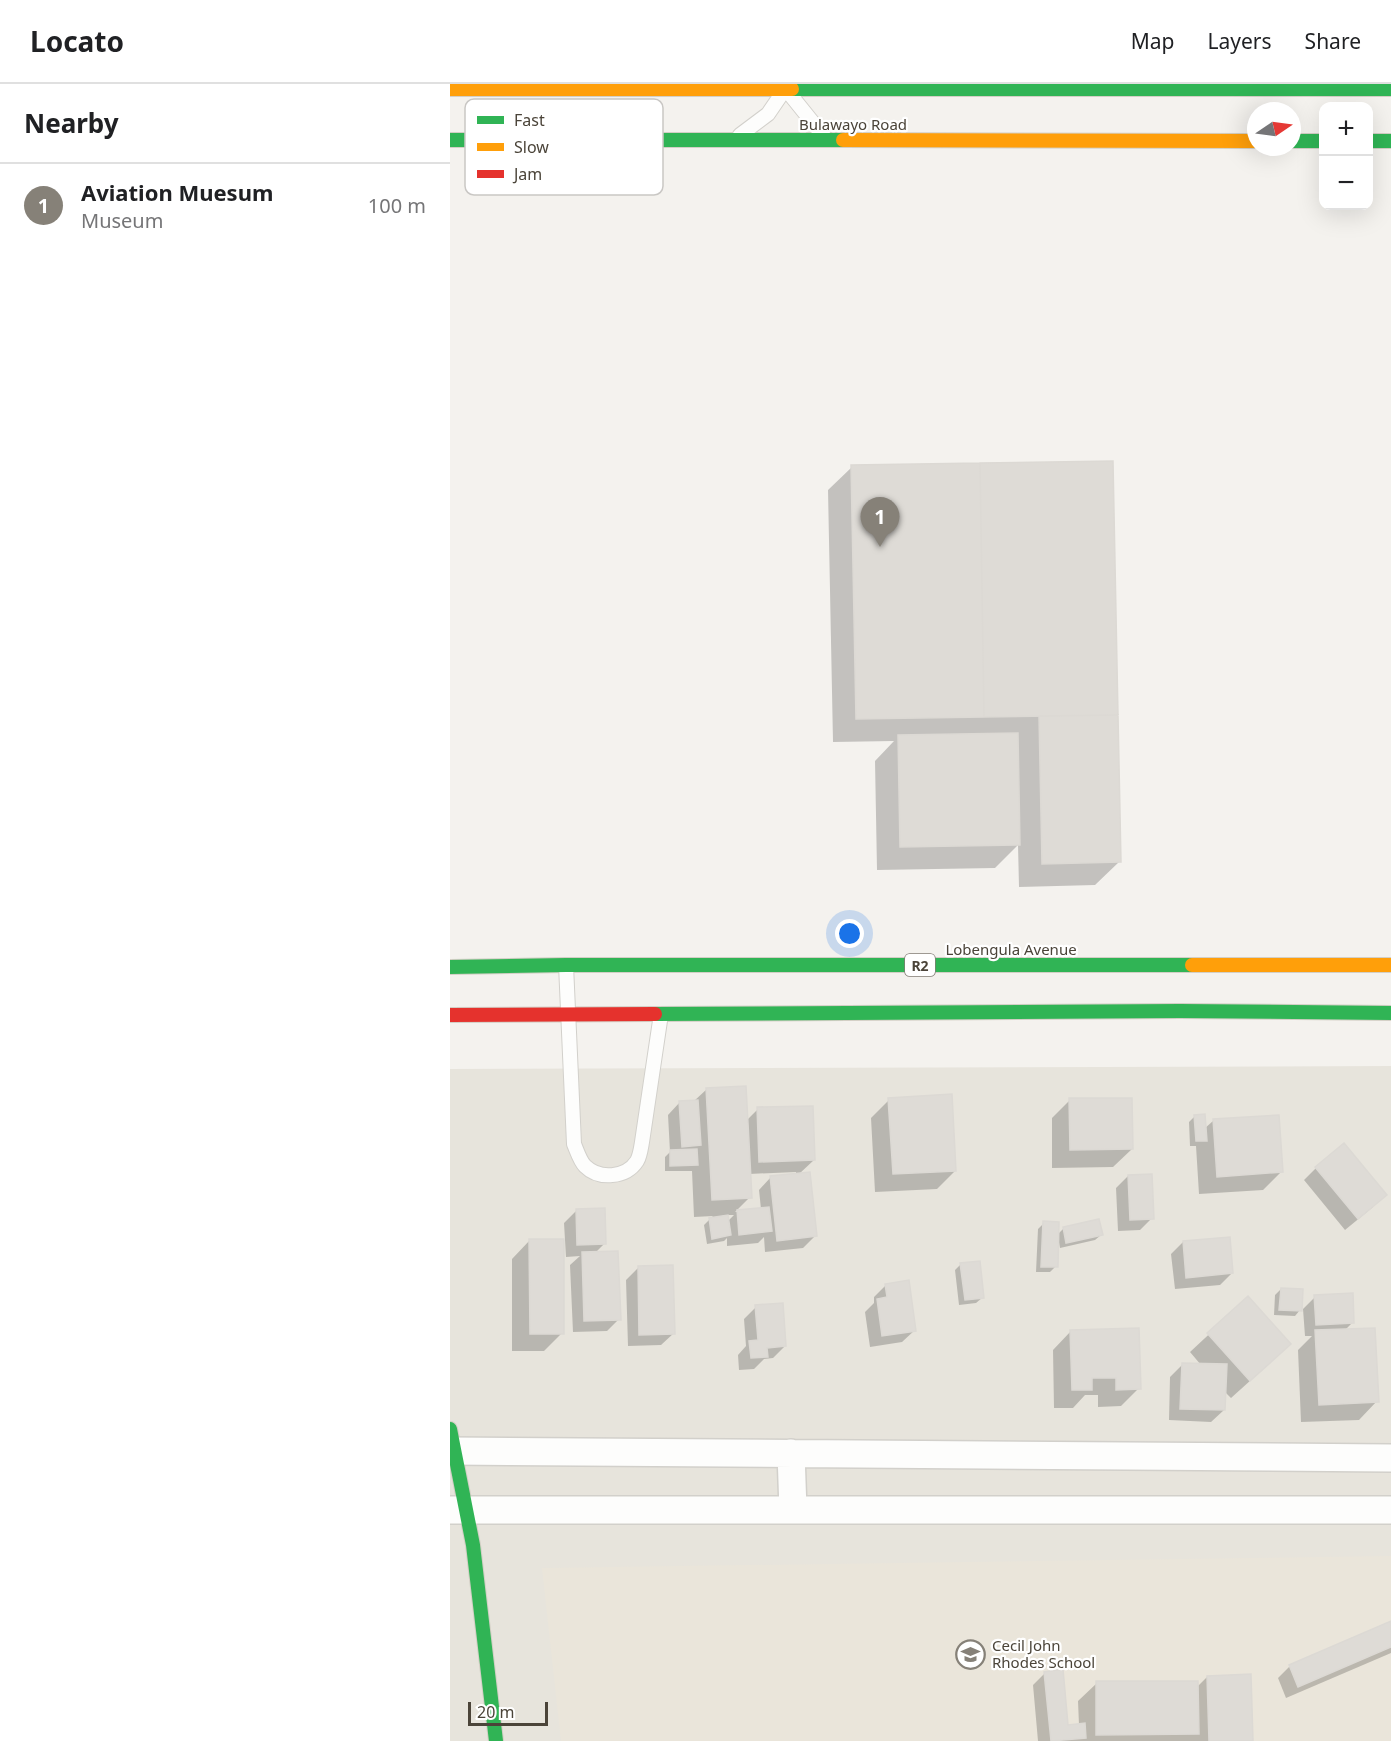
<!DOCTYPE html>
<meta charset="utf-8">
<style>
:root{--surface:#fff;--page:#f6f6f6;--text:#202124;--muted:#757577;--line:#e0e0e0;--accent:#868178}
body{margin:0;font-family:"Noto Sans",sans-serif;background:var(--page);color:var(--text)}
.controls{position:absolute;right:18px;top:18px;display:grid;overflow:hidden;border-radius:12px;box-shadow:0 6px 24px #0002}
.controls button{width:54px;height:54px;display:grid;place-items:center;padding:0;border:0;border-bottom:2px solid var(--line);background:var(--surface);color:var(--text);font:30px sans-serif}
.compass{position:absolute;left:797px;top:18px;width:54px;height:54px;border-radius:50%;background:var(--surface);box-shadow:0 6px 24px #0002;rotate:77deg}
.scale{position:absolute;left:18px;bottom:15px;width:80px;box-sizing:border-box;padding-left:6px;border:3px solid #4b4439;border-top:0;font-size:16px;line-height:21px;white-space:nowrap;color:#4b4439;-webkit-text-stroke:4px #fff;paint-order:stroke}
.you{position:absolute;left:400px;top:850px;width:21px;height:21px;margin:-15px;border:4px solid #fff;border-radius:50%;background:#1a73e8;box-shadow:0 0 0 9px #1a73e833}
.badge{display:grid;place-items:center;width:39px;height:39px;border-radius:50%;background:var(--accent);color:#fff;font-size:20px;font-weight:700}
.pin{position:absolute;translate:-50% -50px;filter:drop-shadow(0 2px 3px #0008)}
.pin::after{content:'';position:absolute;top:32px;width:21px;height:18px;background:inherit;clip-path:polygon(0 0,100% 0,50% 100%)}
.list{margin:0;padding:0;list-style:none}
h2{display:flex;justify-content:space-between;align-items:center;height:78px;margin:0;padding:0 24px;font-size:26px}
h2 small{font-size:20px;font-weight:400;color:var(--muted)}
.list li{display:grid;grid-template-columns:39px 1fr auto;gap:18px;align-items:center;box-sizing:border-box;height:84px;padding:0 24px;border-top:2px solid var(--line)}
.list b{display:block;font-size:22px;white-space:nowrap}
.list p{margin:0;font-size:20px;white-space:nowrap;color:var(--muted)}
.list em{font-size:20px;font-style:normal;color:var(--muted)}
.map{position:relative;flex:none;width:941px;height:1657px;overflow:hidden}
header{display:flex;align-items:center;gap:36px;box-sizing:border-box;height:84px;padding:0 30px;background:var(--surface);border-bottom:2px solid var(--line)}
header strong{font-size:28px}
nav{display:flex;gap:33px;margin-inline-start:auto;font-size:21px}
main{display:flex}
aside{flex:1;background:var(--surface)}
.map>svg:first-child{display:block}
</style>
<header>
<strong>Locato</strong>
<nav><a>Map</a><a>Layers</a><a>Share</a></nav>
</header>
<main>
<aside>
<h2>Nearby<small></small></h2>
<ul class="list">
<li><span class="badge">1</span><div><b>Aviation Muesum</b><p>Museum</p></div><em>100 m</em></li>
</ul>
</aside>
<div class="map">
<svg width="941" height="1657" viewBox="0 0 941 1657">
<rect width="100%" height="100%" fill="#f4f2ee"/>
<path fill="#e7e4dc" d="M941 982V1657H0V985Z"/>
<path fill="#eae5da" d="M941 1472V1657H111L92 1484Z"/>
<path fill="#0003" fill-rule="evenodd" d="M661 378 669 778 645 801 569 803 568 761 545 784 427 786 425 677 444 657 383 658 378 406 402 383Z
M257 1005 297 1036 308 1025 364 1076 349 1090 366 1151 353 1164 315 1168 314 1153 308 1159 277 1162V1154L274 1157 257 1160 254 1141 263 1132 244 1133 242 1087H215V1073L220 1068 218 1031 230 1018 244 1017ZM346 1088V1091L321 1093 309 1106 311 1125 285 1128 300 1113 299 1090ZM276 1131H284L277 1138Z
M439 1016 505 1087 487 1105 425 1108 421 1034Z
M620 1016 682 1065 663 1083 602 1084V1034Z
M745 1032 754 1045 763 1037 831 1088 813 1106 749 1110 746 1062H740L739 1038Z
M866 1084 923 1123 895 1146 854 1096Z
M678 1092 702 1134 690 1146 668 1147 666 1104Z
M127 1126 155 1159 145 1169 169 1235 157 1247 123 1248 120 1181 130 1172 116 1173 114 1139Z
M594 1139 607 1151 614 1144 651 1151 645 1156 610 1164 608 1153 606 1182 600 1188H586L588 1145Z
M80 1156 112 1249 94 1267H62V1175Z
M733 1158 782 1189 770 1201 725 1205 721 1170Z
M511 1180 532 1214 526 1219 509 1221 505 1186Z
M188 1184 224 1249 211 1261 178 1262 176 1196Z
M436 1201 465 1246 452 1258 420 1263 415 1228 424 1219V1213Z
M831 1205 850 1226 845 1232 824 1231 825 1211Z
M865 1213 903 1238 894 1247 927 1317 909 1336 851 1338 848 1266 862 1252H855L853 1225Z
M798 1214 821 1278 781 1314 774 1307V1326L761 1338 719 1336 720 1293 733 1280 751 1281 740 1268Z
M306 1223 335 1262 323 1274 314 1275 304 1285 289 1286 288 1271 296 1262 294 1235Z
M621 1247 689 1304 671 1322 648 1323V1311H635L623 1324H604L603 1266Z
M941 1539V1569L836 1614 828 1594 840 1582Z
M595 1589 617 1643 629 1641 628 1617 647 1599 747 1603 757 1593 802 1657H588L583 1601Z"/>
<path fill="#dedbd6" stroke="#dcd9d4" stroke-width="1.5" d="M663 377 668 631 534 633 530 379Z
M530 379 534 633 406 635 401 381Z
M668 631 671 778 592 780 589 632Z
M568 649 570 761 450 763 448 651Z
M296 1002 302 1114 262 1116 256 1004Z
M502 1010 506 1087 443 1090 438 1014Z
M619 1014H682L683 1065 620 1066Z
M248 1016 251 1061 232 1063 229 1017Z
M363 1022 365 1076 309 1078 307 1023Z
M755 1030 757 1057H746L744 1031Z
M829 1031 833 1088 767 1093 763 1035Z
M894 1059 937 1111 908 1135 865 1083Z
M247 1065 248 1081 220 1082V1066Z
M360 1088 367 1152 327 1157 320 1092Z
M702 1090 704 1135 680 1136 678 1091Z
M319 1123 322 1147 289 1151 287 1126Z
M155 1124 156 1160 127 1161 126 1125Z
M278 1131 281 1151 262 1155 259 1134Z
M649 1135 653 1151 616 1159 613 1143Z
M593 1137 609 1138 608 1183H591Z
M780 1153 783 1189 736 1194 733 1157Z
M79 1155H114V1250H80Z
M168 1167 171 1236 134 1237 132 1168Z
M530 1177 534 1214 515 1216 510 1179Z
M223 1181 225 1250 189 1251 188 1182Z
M459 1196 466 1247 432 1252 427 1215 437 1213 435 1200Z
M831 1204 853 1205 852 1227 829 1226Z
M903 1209 904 1239 866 1241 864 1211Z
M798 1212 841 1260 800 1297 757 1249Z
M333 1219 336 1262 317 1264 318 1273 301 1274 299 1257 308 1256 305 1221Z
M689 1244 691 1305 666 1306V1294H642V1306H622L620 1246Z
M925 1244 929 1318 869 1321 865 1246Z
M732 1279 777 1280 775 1326 730 1325Z
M941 1537V1563L848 1603 839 1581Z
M613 1585 618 1641 635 1639 636 1654 601 1657 594 1588Z
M801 1590 803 1657H759L757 1592Z
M646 1597H748L749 1650 646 1651Z"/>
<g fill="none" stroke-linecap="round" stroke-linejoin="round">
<defs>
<path id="lane" d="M339 9 376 55
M290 51 318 30 333 8
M116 881 124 1060C127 1067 130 1077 135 1082 149 1096 176 1094 187 1077 190 1072 191 1064 192 1058L211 930"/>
<path id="street" d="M0 1367 941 1374
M341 1369 343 1426
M0 1426H941"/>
<path id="fast" d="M342 5H941
M0 56H393
M842 57H874
M918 57H941
M0 883 116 881H742
M205 930 730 927 941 929
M0 1345 23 1461 46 1657"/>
<path id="slow" d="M0 5H342
M393 56 806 57
M742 881H941"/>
<path id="jam" d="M0 931 205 930"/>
</defs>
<use href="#lane" stroke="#d2d0cb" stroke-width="16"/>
<use href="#street" stroke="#d2d0cb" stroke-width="30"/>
<use href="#fast" stroke="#d3cfc5" stroke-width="16"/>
<use href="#slow" stroke="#d3cfc5" stroke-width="16"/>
<use href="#jam" stroke="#d3cfc5" stroke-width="16"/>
<use href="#lane" stroke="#fdfdfc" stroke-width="14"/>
<use href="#street" stroke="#fdfdfc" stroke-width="27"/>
<use href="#fast" stroke="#30b455" stroke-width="14"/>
<use href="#slow" stroke="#ff9f0a" stroke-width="14"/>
<use href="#jam" stroke="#e5322d" stroke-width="14"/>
</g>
<defs>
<symbol id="school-ring" viewBox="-11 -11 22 22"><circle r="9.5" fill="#fff" stroke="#868178" stroke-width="1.5"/><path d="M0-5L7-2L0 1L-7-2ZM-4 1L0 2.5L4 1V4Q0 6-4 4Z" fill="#868178"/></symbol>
</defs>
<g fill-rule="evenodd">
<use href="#school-ring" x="504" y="1554" width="33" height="33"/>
</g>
<g text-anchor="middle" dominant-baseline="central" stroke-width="4.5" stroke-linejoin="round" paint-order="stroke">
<rect fill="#fff" stroke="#817c74" stroke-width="1.5" x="455" y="870" width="30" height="22" rx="4.5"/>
<g font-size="14" font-weight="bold" fill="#4b4439">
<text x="470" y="881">R2</text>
</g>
<g font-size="15" fill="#4b4439" stroke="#fff">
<text x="403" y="40">Bulawayo Road</text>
<text x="561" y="865">Lobengula Avenue</text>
</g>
<g font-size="15" fill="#4b4439" stroke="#fff" text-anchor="start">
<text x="542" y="1561">Cecil John<tspan x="542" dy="17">Rhodes School</tspan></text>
</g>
</g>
<rect x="15" y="15" width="198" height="96" rx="9" fill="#fff" stroke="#c9c7c4" stroke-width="1.5"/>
<rect x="27" y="32" width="27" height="8" fill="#30b455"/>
<rect x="27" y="59" width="27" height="8" fill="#ff9f0a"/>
<rect x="27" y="86" width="27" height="8" fill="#e5322d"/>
<g font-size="16" fill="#4b4439">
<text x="64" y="42">Fast</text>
<text x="64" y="69">Slow</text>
<text x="64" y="96">Jam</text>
</g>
</svg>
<div class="controls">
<button>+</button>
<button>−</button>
</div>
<svg class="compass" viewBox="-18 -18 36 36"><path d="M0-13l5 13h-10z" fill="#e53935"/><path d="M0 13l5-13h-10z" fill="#757577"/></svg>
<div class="scale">20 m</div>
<div class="you"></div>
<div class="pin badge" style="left:430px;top:463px">1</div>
</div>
</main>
